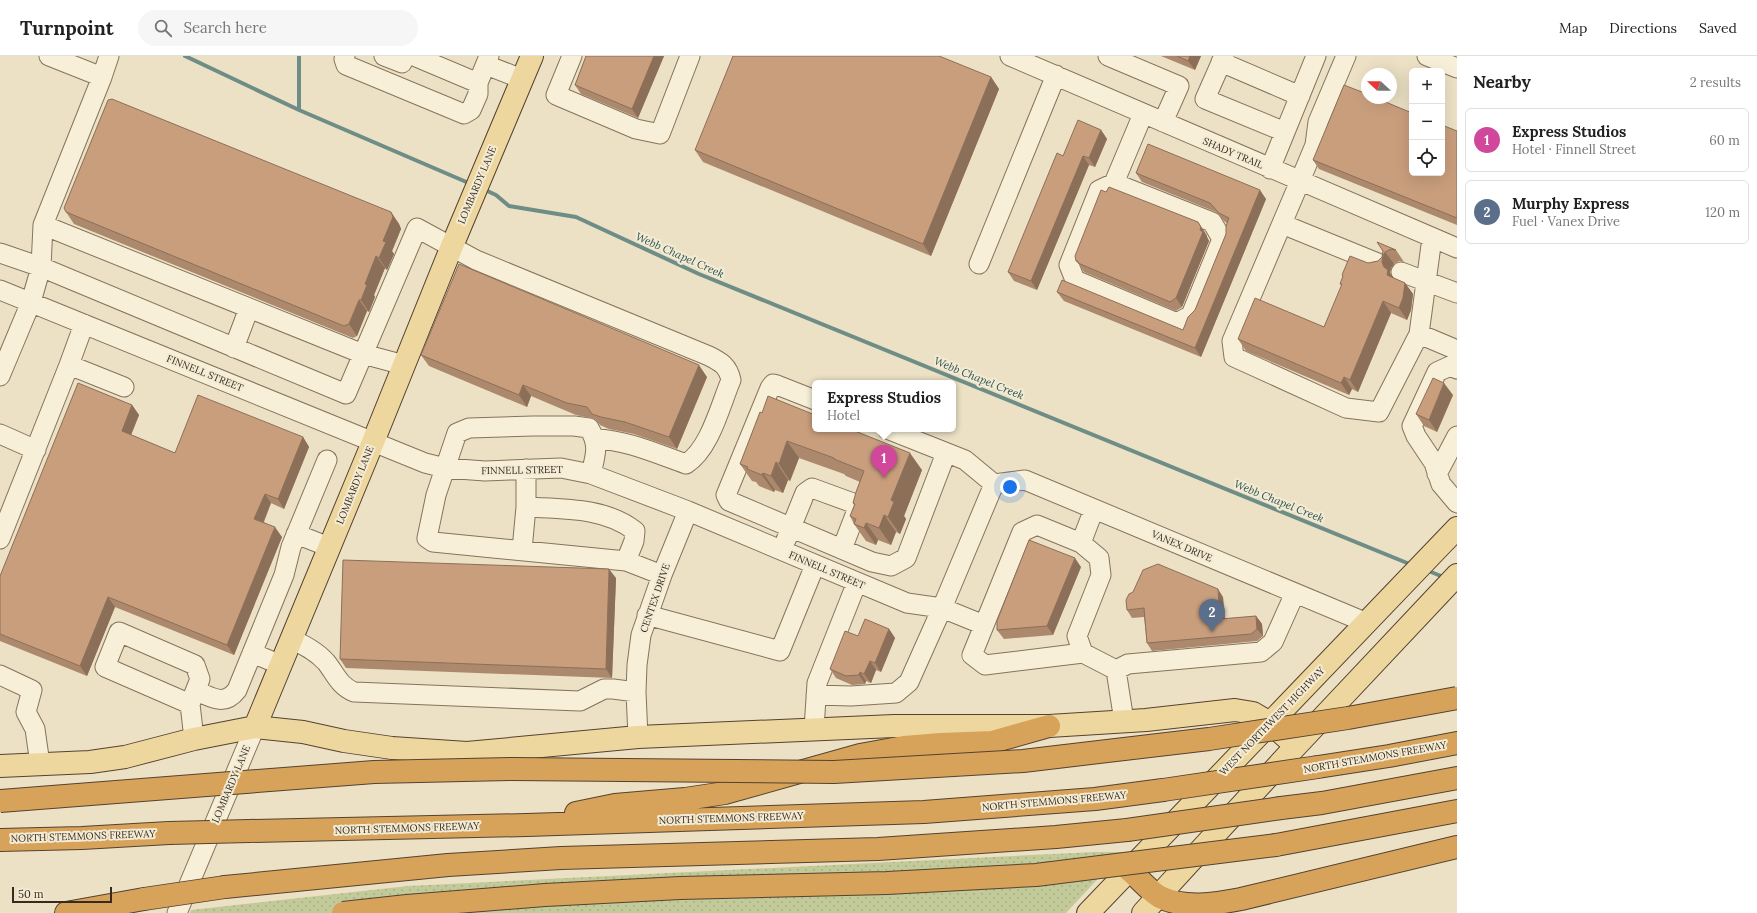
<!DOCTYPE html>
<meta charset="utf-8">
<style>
:root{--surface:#fff;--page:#f6f6f6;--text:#222;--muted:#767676;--line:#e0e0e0;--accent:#b45309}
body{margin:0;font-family:Lora,serif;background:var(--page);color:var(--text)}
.controls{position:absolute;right:12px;top:12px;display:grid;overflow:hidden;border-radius:6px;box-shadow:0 4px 16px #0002}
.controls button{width:36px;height:36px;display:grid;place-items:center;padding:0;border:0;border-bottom:1px solid var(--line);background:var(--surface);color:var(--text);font:20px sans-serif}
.compass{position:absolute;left:1361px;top:12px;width:36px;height:36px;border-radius:50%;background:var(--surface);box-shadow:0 4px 16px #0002;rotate:292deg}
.scale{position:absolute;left:12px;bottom:10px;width:100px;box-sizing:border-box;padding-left:4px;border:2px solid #372b1f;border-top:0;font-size:11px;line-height:14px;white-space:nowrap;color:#372b1f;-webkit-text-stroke:3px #f4ebd4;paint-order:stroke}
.you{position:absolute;left:1010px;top:431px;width:14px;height:14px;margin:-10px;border:3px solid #fff;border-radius:50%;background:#1a73e8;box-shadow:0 0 0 6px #1a73e833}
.badge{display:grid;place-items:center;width:26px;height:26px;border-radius:50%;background:var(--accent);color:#fff;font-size:13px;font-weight:700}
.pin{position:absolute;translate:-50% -33px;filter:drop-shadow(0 1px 2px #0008)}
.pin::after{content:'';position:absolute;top:21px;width:14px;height:12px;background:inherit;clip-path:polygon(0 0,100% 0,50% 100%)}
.popup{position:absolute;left:812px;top:324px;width:144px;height:52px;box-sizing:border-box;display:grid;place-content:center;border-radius:6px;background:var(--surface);filter:drop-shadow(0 1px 3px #0005);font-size:13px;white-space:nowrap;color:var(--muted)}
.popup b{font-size:15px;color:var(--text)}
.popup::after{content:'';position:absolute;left:50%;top:100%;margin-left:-8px;border:8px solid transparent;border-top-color:var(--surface)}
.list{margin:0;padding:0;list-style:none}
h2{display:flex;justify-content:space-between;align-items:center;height:52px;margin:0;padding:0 16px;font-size:17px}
h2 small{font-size:13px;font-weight:400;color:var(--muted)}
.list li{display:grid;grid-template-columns:26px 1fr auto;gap:12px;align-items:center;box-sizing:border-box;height:64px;margin:0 8px 8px;padding:0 8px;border:1px solid var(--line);border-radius:6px}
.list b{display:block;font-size:15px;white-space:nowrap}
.list p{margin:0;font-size:13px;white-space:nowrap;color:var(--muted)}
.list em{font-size:13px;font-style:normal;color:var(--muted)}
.icon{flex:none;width:22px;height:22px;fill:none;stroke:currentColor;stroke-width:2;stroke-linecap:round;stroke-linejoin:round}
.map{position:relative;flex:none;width:1457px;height:857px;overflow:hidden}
header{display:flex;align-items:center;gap:24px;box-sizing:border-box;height:56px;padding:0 20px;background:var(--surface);border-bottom:1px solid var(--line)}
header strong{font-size:19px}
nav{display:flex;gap:22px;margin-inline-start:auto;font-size:14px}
.search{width:280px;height:36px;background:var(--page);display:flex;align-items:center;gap:10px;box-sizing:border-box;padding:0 14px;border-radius:22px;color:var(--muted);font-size:15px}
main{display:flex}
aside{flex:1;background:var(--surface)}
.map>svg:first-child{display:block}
</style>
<header>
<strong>Turnpoint</strong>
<div class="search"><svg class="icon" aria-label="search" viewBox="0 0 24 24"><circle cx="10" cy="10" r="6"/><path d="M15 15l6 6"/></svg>Search here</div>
<nav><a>Map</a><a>Directions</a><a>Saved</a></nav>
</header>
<main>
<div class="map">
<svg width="1457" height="857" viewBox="0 0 1457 857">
<defs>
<pattern id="grass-dots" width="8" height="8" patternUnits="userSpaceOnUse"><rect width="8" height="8" fill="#c3ca99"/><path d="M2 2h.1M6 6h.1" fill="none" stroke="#a8ae83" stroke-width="1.8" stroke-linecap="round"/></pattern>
</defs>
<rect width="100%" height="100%" fill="#ece1c5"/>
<path fill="url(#grass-dots)" d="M1094 796H1123L1066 857H190L191 854 408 830Z"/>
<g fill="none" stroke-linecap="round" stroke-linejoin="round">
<path stroke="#6e8d86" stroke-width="4" d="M185 0 299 54 471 128
M299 0V54
M483 133 496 139 509 150 576 161 699 218 1412 509
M1426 514 1446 522"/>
<defs>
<path id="minor" d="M49 0 102 21
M345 0 344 3 346 9 464 58 471 54 478 38V27L489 0
M384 0 402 7 404 0
M414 0 478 27
M572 0 556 39 636 73 660 78 690 0
M1010 0 1457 192
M1108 0 1179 30 1163 66
M1224 0 1205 43 1285 76
M1346 0 1318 66 1315 89 1300 125 1232 285 1234 301 1346 352 1379 356 1419 278 1432 182
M1427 0 1457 12
M1221 6 1300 40
M486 9 522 23
M1270 113 1316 0
M1114 127 1212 166 1222 183 1191 259 1177 267 1075 224 1069 209 1099 134 1114 127 1143 58
M1282 168 1380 208
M43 169 363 298 404 309
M0 197 41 211 346 338 417 172 476 204 709 300C721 306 728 310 731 324 720 350 710 393 686 408 657 398 627 384 596 383
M979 208 1056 19
M1401 216 1457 237
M0 234 425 407 445 412 485 415 561 412 591 418 688 455 907 547 942 552 994 428
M1419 278 1457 294
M234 292 249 252
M69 309 84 268
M1457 313 1450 310 1437 316 1412 370 1416 380 1434 407 1441 428 1457 447
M0 320 31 246 41 211 43 169 102 21 109 0
M815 344 777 329 773 328 770 332 726 439 729 445 872 506 891 510 906 502 946 397
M887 373 965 404 994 428
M0 378 36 394
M526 413V451
M591 418C595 400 600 390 589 372L574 370H533L469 372 457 377 436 439 427 482 433 486 626 505 662 519
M1437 418 1457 380
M994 428 1025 424 1367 567
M1094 453 1081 487 1099 502 1101 519 1077 580 1083 597 1116 614
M296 478 329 491
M0 483 69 309 124 331
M786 484 805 437 812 432 853 447 857 454 842 493
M1081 487 1037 469 1022 476 972 599 985 609 1083 597
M522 494 526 451C562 453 605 451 635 475L634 485 626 505
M647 559 780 595 815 509
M291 583C304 589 316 595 326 606 335 617 339 630 354 636L580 645 604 633H613L636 636
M252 597 281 609
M1116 614 1128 608 1261 596 1273 586 1295 537
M1116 614 1124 665
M0 619 32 634 26 656 35 673 40 708
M196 635C212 641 224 651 237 634L284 519 291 491 327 404
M816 639 851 640 896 637 909 626 942 552 984 569
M190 648 105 611 119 576 195 609 200 623 190 648 194 683
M814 673 817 627 857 526
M638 681 636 636 637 609 641 579 662 519 688 455
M177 857 255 671"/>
<path id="major" d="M255 671 373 386 452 190 532 0
M0 710 90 706 125 701 194 683 255 671 303 676 344 685 392 692 467 697 638 681 894 670H1049L1146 664 1235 654 1253 657 1270 667 1296 690
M1088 857 1457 472
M1143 857 1296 690 1457 519"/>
<path id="highway" d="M1318 711 1389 700 1457 687
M1281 752 1322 747 1457 722
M576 757 615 749 685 743 725 737 860 699 904 691 941 688 992 686 1049 670
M249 775 527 769 924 756 1095 743 1163 734
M0 784 82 782 169 777
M1276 789 1457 755
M1129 814C1139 822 1149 835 1160 841 1185 853 1215 848 1241 843L1457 791
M225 831 448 809 561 802 878 793 1056 781 1127 774
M66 857 144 843"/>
</defs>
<use href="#minor" stroke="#86735c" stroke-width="21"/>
<use href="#major" stroke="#544230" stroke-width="24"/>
<use href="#highway" stroke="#544230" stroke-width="24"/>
<use href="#minor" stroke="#f7efd8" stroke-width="19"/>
<use href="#major" stroke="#edd79f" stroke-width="22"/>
<use href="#highway" stroke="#d7a35a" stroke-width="22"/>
<defs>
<path id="highway-bridge" d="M1163 734 1318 711
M0 745 374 716 512 713 834 716 1023 705 1209 683 1348 662 1457 642
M1127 774 1281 752
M169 777 249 775
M144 843 225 831
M343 857 407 850 545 839 680 832 887 827 1036 819 1276 789"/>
</defs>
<use href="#highway-bridge" stroke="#544230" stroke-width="24" stroke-linecap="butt"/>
<use href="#highway-bridge" stroke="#d7a35a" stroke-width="22"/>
</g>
<path fill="#ac886c" d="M586 0H664L638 62 581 38 575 29Z
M1161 0H1201L1195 14Z
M991 21 999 33 931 200 703 106 695 94Z
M1101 74 1107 83 1095 111 1089 109 1037 234 1014 225 1008 216 1063 100Z
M1457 75V169L1319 113 1313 104Z
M1136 117 1266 143 1201 301 1064 245 1057 236 1183 274 1195 254 1226 178 1227 167 1225 166 1216 156 1142 126Z
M1106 136 1204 175 1207 180V181L1209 185 1182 251 1176 255 1084 216 1078 207 1076 205Z
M66 156H391L399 168 401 173 392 195 394 198 387 214 385 212 374 239 375 241 369 256 367 255 357 280 353 282 74 168Z
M1377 186 1396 194 1404 206 1399 205 1394 208 1391 212 1390 217 1394 222 1405 227 1413 238 1411 254 1407 264 1391 257 1358 336 1352 333 1349 339 1246 295 1238 283 1324 271 1342 230 1340 228 1343 221 1342 219 1368 207 1378 205 1382 201 1383 195Z
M421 299 707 321 677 393 634 378 609 373 600 369 595 363 576 359 531 340 527 351 429 310Z
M1453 339 1437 376 1424 370 1416 358Z
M132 349 139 359 131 379 175 397 303 381 309 391 284 453 271 447 264 466 282 481 234 599 115 551 87 620 0 585V520Z
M760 356 922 414 904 460 906 463 900 478 896 476 891 489 878 484 876 489 866 485 854 468 850 460 854 449 853 447 860 426 846 420 844 418 799 402 790 425 788 424 783 437 775 434 774 436 759 430 756 426 752 425 740 408Z
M1081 511 1053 579 1004 583 997 574Z
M616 522 612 622 346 612 340 603Z
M1223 541 1225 563 1256 560 1262 568 1263 580 1257 585 1152 595 1147 587 1144 561 1132 562 1127 554Z
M889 573 895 582 881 616 876 614 871 627 866 625 865 628 852 629 836 622 830 613 858 580Z"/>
<path fill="#8c6f58" d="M654 0H664L638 62 632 53Z
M1190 0H1201L1195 14 1188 5Z
M991 21 999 33 931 200 923 188Z
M1101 74 1107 83 1095 111 1089 102Z
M1083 100 1089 109 1037 234 1031 225Z
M1260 134 1266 143 1201 301 1195 292Z
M391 156 399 168 401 173 392 195 394 198 387 214 379 202Z
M1198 166 1204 175 1207 180V181L1209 185 1182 251 1176 242 1200 174Z
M1385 196 1394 208 1391 212 1390 217 1397 226 1387 219 1382 206 1383 200Z
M376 200 385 212 374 239 375 241 369 256 361 244 365 228Z
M1405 227 1413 238 1411 254 1407 264 1399 252Z
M359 244 367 255 357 280 349 268Z
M1383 245 1391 257 1358 336 1350 324Z
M699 309 707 321 677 393 669 381Z
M1344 321 1352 333 1349 339 1341 327Z
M1444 327 1453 339 1437 376 1429 364Z
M523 329 531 340 527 351 519 339Z
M132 349 139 359 129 384 122 375Z
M303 381 309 391 284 453 278 443Z
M787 385 799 402 790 425 779 408Z
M910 397 922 414 904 460 906 463 900 478 888 461 891 444Z
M776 406 788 424 783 437 771 420Z
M763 417 775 434 774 436 762 419Z
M265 438 271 447 261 472 254 463Z
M884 459 896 476 891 489 879 472Z
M866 467 878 484 876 489 864 472Z
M275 471 282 481 234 599 227 589Z
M1075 502 1081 511 1053 579 1047 570Z
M609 513 616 522 612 622 606 613Z
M1218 533 1223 541 1225 571 1220 563Z
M108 541 115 551 87 620 80 610Z
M1256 560 1262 568 1263 580 1257 573Z
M889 573 895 582 881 616 875 607Z
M870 605 876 614 871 627 864 618Z
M860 616 866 625 865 628 859 619Z"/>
<path fill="#c89e7d" stroke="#8c6f58" d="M586 0H654L632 53 575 29Z
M733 0H939L991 21 923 188 695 94Z
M1177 0H1190L1188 5Z
M1344 29 1367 38V42H1376L1412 57V117H1442V69L1457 75V162L1313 104Z
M112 43 391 156 393 161 383 185 386 186 379 202 376 200 365 228 367 229 361 244H359L349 268 344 270 66 156 64 152 108 44Z
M1078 64 1101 74 1089 102 1083 100 1031 225 1008 216 1057 97 1063 100Z
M1148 88 1260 134 1195 292 1057 236 1062 224 1183 274 1188 261 1195 254 1226 178V170L1229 162 1219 157 1210 147 1136 117Z
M1109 131 1198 166 1201 171 1200 174 1203 176 1176 242 1170 246 1078 207V205H1076L1075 200 1101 134 1106 136Z
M1377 186 1396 194 1391 193 1385 196 1383 200 1382 206 1384 211 1388 214 1387 219 1405 227 1403 242 1399 252 1383 245 1350 324 1344 321 1341 327 1238 283 1255 242 1324 271 1342 228H1340L1343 220 1342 219 1350 200 1368 207 1378 205 1382 201 1383 195Z
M459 208 699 309 669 381 625 366 601 361 592 358 587 351 567 347 523 329 519 339 421 299Z
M1433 322 1444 327 1429 364 1416 358Z
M78 327 132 349 122 375 175 397 198 339 303 381 278 443 265 438 254 463 275 471 227 589 108 541 80 610 0 578V520Z
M768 340 815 359V373H850L910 397 891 444 894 446 888 461 884 459 879 472 866 467 864 472 854 468 856 463 850 460 855 448 853 447 856 436 864 415 834 403V402L787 385 779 408 776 406 771 420 763 417 762 419 747 413 748 411 740 408 760 356 762 357Z
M1029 484 1075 502 1047 570 997 574V565Z
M343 504 609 513 606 613 340 603Z
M1158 508 1218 533 1220 563 1256 560 1257 573 1251 578 1147 587 1144 552 1127 554 1126 544 1129 538 1133 536 1143 514Z
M865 563 889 573 875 607 870 605 864 618 860 616 859 619 846 620 830 613 845 575 858 580Z"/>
<g text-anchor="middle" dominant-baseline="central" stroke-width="4" stroke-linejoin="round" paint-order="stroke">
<g font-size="10" fill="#372b1f" stroke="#f4ebd4">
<text transform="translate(1233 97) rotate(23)">SHADY TRAIL</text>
<text transform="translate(477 129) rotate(-67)">LOMBARDY LANE</text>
<text transform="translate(205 317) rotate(22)">FINNELL STREET</text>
<text transform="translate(522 414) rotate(-1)">FINNELL STREET</text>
<text transform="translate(355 429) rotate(-68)">LOMBARDY LANE</text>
<text transform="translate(1182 490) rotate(23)">VANEX DRIVE</text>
<text transform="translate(827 514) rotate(23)">FINNELL STREET</text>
<text transform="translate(655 542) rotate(-71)">CENTEX DRIVE</text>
<text transform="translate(1272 665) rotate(-46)">WEST NORTHWEST HIGHWAY</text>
<text transform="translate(1375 701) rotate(-10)">NORTH STEMMONS FREEWAY</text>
<text transform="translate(231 728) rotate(-67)">LOMBARDY LANE</text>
<text transform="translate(1054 745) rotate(-5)">NORTH STEMMONS FREEWAY</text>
<text transform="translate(731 762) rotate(-2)">NORTH STEMMONS FREEWAY</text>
<text transform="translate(407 772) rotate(-2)">NORTH STEMMONS FREEWAY</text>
<text transform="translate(83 780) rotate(-2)">NORTH STEMMONS FREEWAY</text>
</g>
<g font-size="11" font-style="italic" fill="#2f5654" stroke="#f4ebd4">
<text transform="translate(680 199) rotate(24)">Webb Chapel Creek</text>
<text transform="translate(979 322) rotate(22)">Webb Chapel Creek</text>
<text transform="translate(1279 445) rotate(22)">Webb Chapel Creek</text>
</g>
</g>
</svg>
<div class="controls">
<button>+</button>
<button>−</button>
<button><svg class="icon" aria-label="locate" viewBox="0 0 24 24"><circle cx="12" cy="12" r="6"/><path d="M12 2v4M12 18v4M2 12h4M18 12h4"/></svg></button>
</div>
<svg class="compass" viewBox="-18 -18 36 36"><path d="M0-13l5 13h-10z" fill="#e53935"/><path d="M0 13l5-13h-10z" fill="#767676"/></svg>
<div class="scale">50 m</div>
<div class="you"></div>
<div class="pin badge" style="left:884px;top:422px;background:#d1479c">1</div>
<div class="popup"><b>Express Studios</b>Hotel</div>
<div class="pin badge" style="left:1212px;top:576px;background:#5c6f8a">2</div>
</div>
<aside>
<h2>Nearby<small>2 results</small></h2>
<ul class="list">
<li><span class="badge" style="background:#d1479c">1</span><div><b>Express Studios</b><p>Hotel · Finnell Street</p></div><em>60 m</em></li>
<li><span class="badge" style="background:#5c6f8a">2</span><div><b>Murphy Express</b><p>Fuel · Vanex Drive</p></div><em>120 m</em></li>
</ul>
</aside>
</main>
